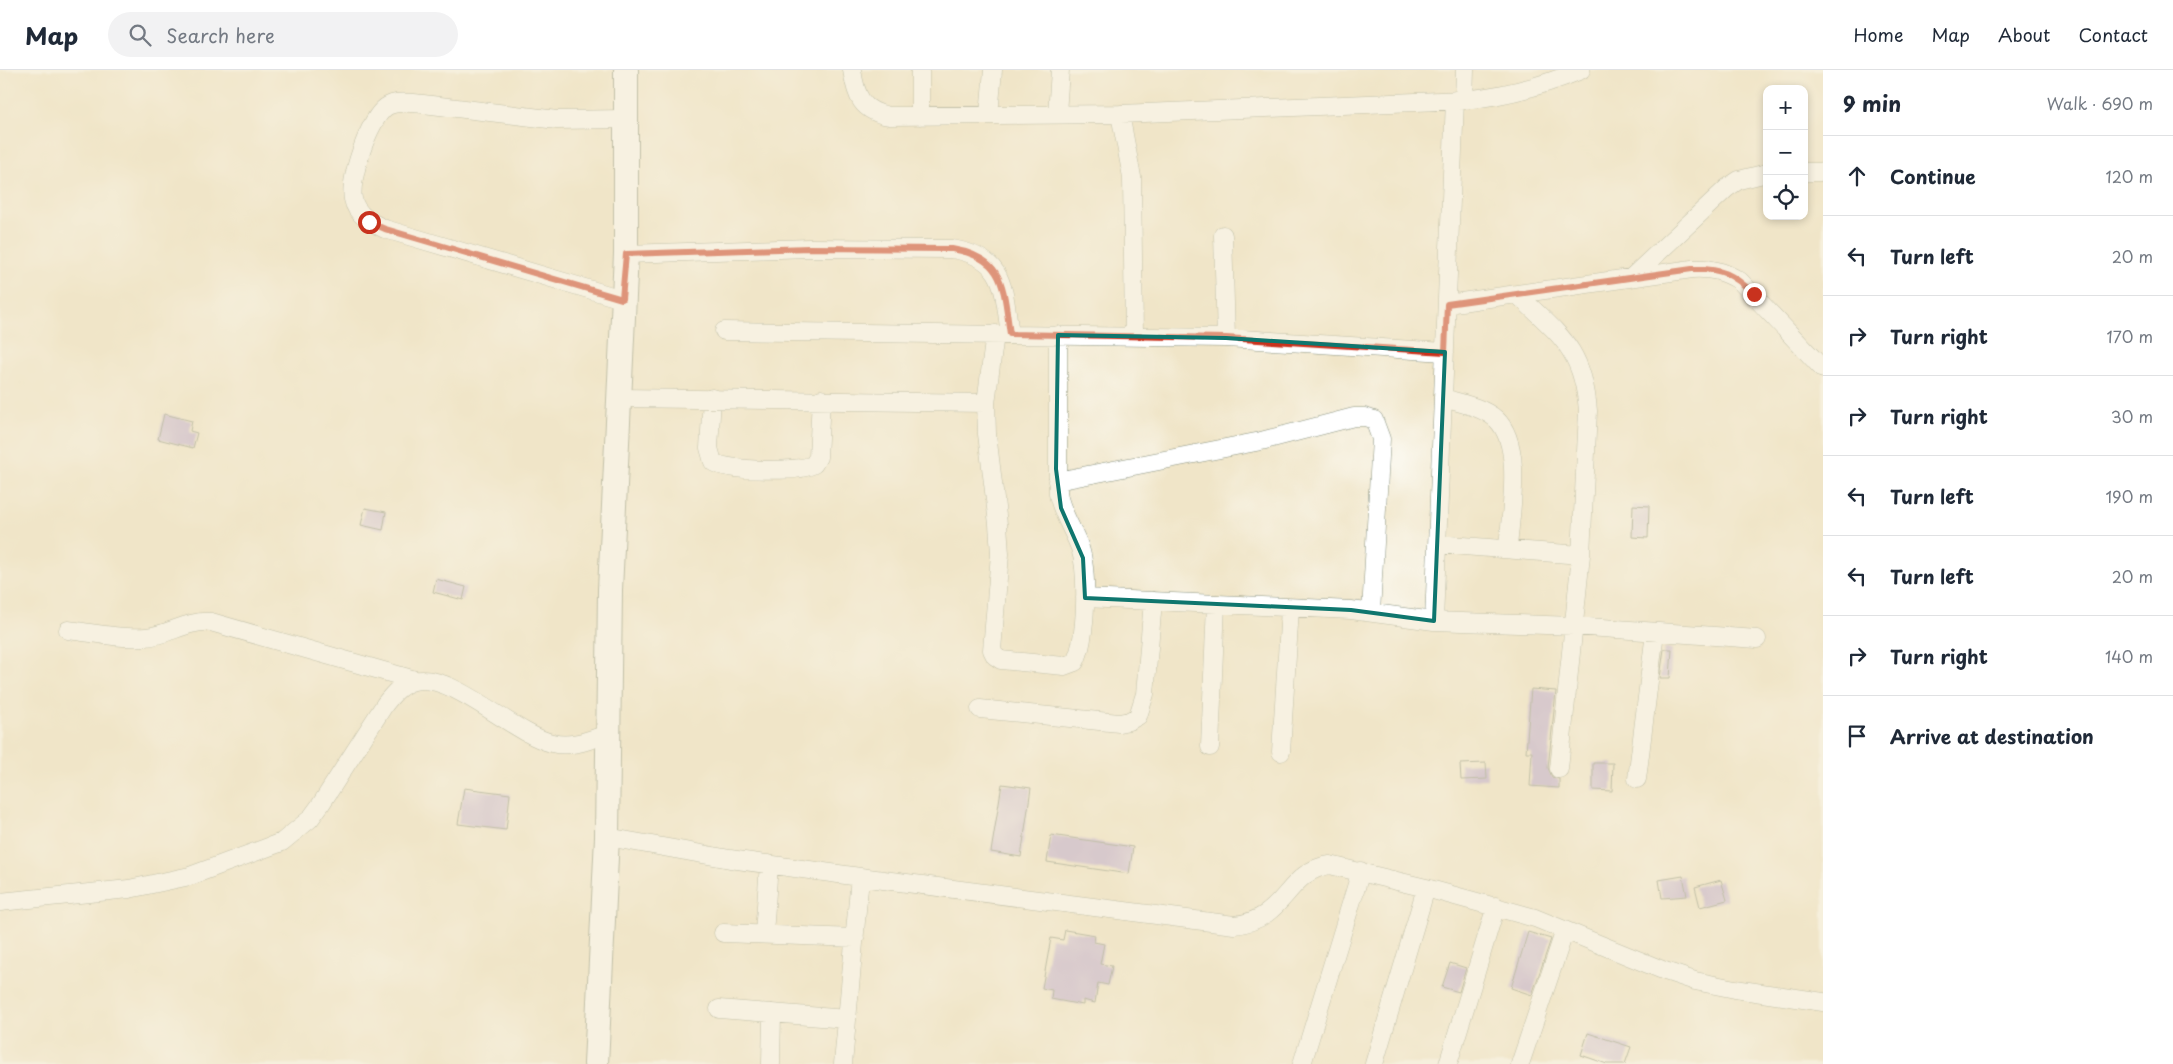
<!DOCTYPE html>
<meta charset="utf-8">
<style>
:root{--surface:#fff;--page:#f2f2f3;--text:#1f2937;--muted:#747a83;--line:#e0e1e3}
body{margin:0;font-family:"Playpen Sans",sans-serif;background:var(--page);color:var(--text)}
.controls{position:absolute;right:15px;top:15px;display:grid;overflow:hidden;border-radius:10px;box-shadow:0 2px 8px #0003}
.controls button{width:45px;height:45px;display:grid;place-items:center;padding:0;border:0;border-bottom:1px solid var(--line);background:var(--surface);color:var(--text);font:25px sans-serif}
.stop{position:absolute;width:15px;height:15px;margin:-11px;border:4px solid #c8321e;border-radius:50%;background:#fff}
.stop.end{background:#c8321e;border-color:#fff;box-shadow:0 1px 5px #0008}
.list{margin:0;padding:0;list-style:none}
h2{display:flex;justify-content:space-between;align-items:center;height:65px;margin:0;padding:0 20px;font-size:21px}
h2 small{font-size:16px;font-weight:400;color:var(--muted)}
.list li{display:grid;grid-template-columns:32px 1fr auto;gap:15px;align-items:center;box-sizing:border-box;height:80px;padding:0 20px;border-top:1px solid var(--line)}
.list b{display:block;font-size:19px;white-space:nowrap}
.list em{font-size:16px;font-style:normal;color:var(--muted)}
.icon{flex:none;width:28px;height:28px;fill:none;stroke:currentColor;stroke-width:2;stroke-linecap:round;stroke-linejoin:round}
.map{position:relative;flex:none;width:1823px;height:994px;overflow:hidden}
header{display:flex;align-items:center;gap:30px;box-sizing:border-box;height:70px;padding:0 25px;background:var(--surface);border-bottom:1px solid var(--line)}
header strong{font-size:24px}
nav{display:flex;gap:28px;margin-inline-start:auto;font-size:18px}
.search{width:350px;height:45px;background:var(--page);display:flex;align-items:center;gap:12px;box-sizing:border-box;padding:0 18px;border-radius:28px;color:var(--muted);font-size:19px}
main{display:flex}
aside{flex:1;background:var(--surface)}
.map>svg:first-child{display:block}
</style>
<header>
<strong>Map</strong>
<div class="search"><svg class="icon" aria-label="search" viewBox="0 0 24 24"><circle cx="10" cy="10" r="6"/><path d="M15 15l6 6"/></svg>Search here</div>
<nav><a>Home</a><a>Map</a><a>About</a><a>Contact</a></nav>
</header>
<main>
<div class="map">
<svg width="1823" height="994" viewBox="0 0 1823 994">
<rect width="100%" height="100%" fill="#fdfcf7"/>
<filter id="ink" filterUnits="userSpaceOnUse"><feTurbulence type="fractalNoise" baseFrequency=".02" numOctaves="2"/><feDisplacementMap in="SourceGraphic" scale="10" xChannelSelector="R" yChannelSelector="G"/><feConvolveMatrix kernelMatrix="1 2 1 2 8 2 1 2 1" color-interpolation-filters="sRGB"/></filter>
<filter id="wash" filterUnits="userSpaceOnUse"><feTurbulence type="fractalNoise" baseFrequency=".0096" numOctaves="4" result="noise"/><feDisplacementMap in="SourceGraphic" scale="20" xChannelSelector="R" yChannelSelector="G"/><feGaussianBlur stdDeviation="1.12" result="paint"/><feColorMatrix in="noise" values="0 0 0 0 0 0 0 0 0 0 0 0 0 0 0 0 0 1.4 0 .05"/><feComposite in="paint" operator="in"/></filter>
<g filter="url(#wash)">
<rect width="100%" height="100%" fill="#f0e5c8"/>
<g id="blocks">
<path fill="#b9a6d0" d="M164 344 192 351 190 361 197 363 193 378 158 369Z
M1633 435 1649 436 1648 468 1632 467Z
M365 438 386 442 383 460 361 455Z
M436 509 466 517 463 530 433 522Z
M1664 579H1672L1670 608H1660Z
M1531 619 1556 621 1548 698 1552 707 1559 709V718L1530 716 1532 682H1526Z
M1486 693 1487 709 1461 710 1460 694Z
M1593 693H1613L1612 721 1593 720Z
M1002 714 1031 718 1021 787 991 782Z
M464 718 510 724 506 760 458 754Z
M1051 765 1133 777 1129 804 1047 792Z
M1683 806 1687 826 1662 828 1659 810Z
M1721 810 1727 830 1700 837 1695 817Z
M1065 860 1095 865 1094 872 1104 874 1100 894 1112 896 1108 915 1098 913 1095 933 1083 930V935L1051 929 1052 920 1042 918 1051 868 1063 870Z
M1528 862 1551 869 1532 925 1511 918Z
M1450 893 1466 898 1459 922 1442 917Z
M1588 963 1631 977 1625 994H1607L1581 985Z"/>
</g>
</g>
<g filter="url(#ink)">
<use href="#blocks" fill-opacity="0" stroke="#88917e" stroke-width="1"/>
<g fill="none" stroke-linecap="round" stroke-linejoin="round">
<defs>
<path id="street" d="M852 0C856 26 861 41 889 46L1120 44 1464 30C1505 26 1543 16 1581 0
M920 0V46
M1464 30 1465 0
M1057 44 1060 0
M1120 44 1132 107 1134 267
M989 45 993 0
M1804 102H1823
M1223 165 1226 268
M626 184 809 178 952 179C1006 188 1003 218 1010 264
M1631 208 1727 118 1739 110 1767 103
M1517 224C1559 265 1583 278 1588 341L1581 485 1559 699
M622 229 385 159C372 153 356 145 353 129 349 109 369 49 386 37 396 30 412 33 423 34L557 50 625 49
M1447 234 1692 199C1711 198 1724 201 1740 211L1823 299
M724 261 1226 268 1445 282
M995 264 986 333 987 364 998 454 1000 484 992 580 995 586 1001 590 1064 596 1075 592C1087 569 1088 502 1080 478 1073 459 1062 444 1058 424V265
M621 328 986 333
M712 328 709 378 713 392C726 401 801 403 814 394L818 387 821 329
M1443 328C1460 333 1483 337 1496 349 1524 375 1510 444 1508 479
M1057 411 1261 371 1354 347H1365L1374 350 1381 369 1371 542
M1437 474 1581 485
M1085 528 1351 540 1434 551 1574 556 1757 569
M1434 551 1455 30
M68 560C93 563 121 569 146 567 169 565 187 550 211 552L415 610
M980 639 1119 653 1129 651 1138 646 1145 624 1153 531
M1210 677 1216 534
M1281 682 1290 538
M1637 709 1655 562
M607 767 730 789 860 807 1234 855C1287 850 1285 801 1330 795L1426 818 1535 848 1665 901 1695 911 1735 919 1823 932
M0 832 129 819 190 806 282 772 310 749 321 734 385 634C393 624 401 614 414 611 451 601 513 664 552 673 571 678 589 670 607 664
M723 863 855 868
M764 864 769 794
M719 939 847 949
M771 994 772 943
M843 994 860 807
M1302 994 1361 801
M1374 994 1426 818
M1448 994 1496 836
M1520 994 1565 860"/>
<path id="secondary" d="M596 994 607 767 610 520 626 184V0"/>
</defs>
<use href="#street" stroke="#88917e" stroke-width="19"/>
<use href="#secondary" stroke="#88917e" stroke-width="26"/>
<use href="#street" stroke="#fff" stroke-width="18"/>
<use href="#secondary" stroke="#fff" stroke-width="24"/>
</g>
</g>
<g fill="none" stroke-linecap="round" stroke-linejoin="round" filter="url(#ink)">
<path stroke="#c8321e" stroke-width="6" d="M369 152 385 159 622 229 626 184 809 178 952 179C1006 188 1003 218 1010 264L1226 268 1445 282 1447 234 1692 199C1722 198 1733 204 1754 224"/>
</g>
<path d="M0 0H1823V994H0ZM1058 265 1226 268 1445 282 1434 551 1351 540 1085 528 1083 488 1061 438 1056 399Z" fill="#f0e5c8" fill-opacity=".55" fill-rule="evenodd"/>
<path fill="none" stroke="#0f766e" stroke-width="4" stroke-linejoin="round" d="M1058 265 1226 268 1445 282 1434 551 1351 540 1085 528 1083 488 1061 438 1056 399Z"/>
</svg>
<div class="controls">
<button>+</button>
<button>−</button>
<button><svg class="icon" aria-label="locate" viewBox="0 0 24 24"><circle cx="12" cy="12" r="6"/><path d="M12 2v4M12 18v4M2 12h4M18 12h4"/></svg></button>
</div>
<div class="stop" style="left:369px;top:152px"></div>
<div class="stop end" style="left:1754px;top:224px"></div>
</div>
<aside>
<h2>9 min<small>Walk · 690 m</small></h2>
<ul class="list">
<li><svg class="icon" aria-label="ahead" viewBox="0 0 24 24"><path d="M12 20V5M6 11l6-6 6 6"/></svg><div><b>Continue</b></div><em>120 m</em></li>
<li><svg class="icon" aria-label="left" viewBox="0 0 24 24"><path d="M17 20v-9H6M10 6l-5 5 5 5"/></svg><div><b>Turn left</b></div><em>20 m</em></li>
<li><svg class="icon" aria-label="right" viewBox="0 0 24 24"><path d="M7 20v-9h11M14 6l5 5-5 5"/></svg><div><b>Turn right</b></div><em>170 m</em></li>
<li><svg class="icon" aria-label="right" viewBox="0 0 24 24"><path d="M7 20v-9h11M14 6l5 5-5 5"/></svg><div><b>Turn right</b></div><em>30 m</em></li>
<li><svg class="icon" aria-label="left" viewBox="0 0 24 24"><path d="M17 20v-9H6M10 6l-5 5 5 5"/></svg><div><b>Turn left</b></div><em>190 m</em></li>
<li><svg class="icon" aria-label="left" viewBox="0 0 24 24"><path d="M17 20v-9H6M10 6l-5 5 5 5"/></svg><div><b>Turn left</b></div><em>20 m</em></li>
<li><svg class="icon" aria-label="right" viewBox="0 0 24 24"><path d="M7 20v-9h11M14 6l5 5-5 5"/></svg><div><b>Turn right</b></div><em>140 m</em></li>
<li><svg class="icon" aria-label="arrive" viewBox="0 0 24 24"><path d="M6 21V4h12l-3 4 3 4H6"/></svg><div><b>Arrive at destination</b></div></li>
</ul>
</aside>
</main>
